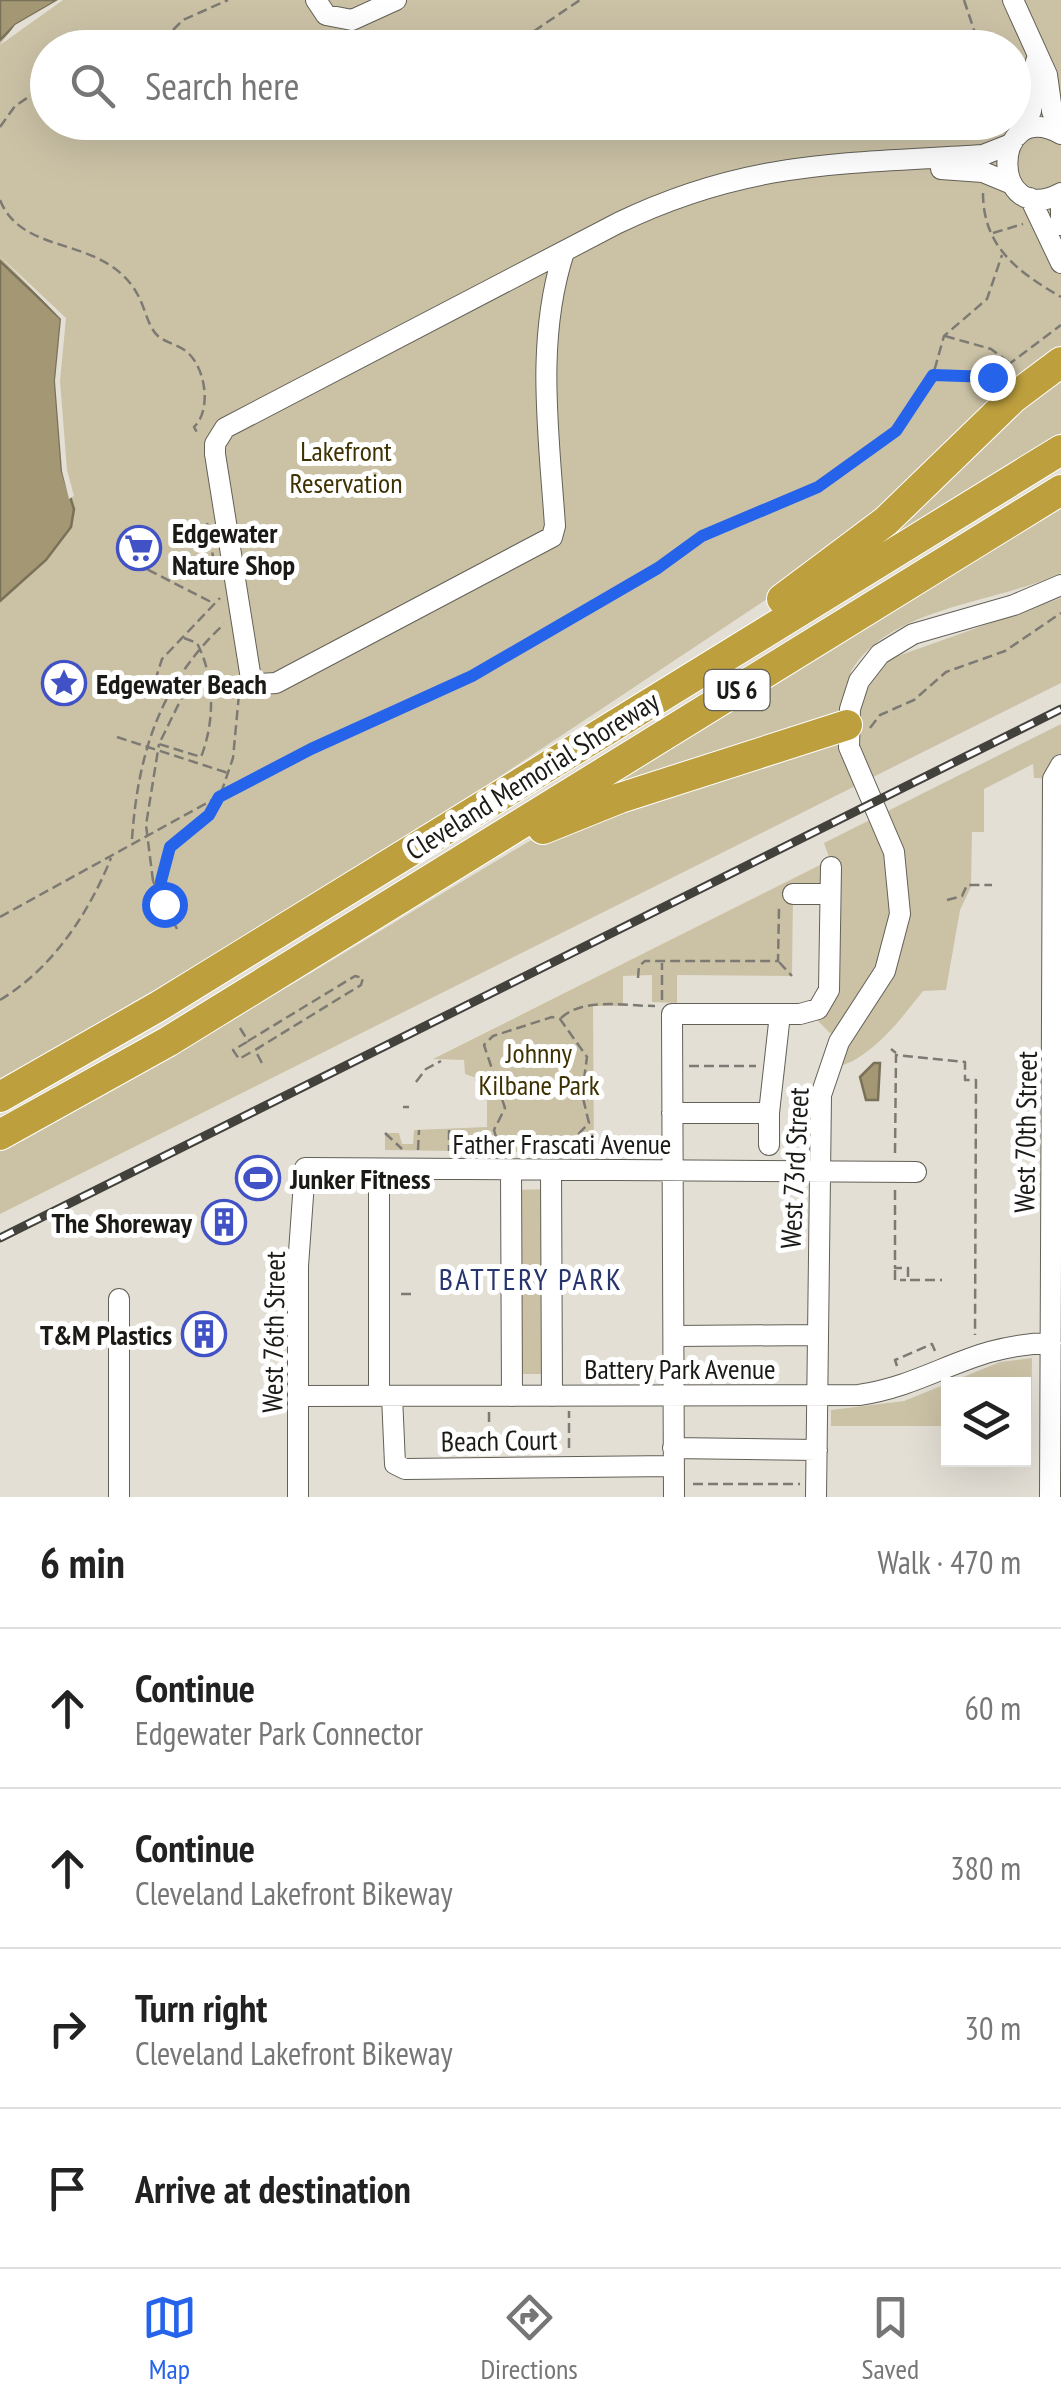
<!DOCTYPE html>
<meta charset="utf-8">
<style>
:root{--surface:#fff;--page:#f2f2f2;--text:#222;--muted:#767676;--line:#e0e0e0;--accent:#2563eb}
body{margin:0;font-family:"PT Sans Narrow",sans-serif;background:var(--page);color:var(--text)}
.controls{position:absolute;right:30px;bottom:30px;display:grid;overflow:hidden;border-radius:0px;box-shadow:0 10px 40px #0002}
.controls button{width:90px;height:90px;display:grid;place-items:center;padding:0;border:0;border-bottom:2px solid var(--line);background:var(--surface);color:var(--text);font:50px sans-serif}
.stop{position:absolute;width:30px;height:30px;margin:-22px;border:8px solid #2563eb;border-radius:50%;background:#fff}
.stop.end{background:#2563eb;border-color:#fff;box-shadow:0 2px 10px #0008}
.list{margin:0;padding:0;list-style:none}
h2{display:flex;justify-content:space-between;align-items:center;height:130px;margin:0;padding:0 40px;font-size:42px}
h2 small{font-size:32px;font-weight:400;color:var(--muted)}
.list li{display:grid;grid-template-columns:65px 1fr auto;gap:30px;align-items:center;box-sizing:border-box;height:160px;padding:0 40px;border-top:2px solid var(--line)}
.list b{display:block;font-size:38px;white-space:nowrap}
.list p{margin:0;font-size:32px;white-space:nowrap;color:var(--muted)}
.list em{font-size:32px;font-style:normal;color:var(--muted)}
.icon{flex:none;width:55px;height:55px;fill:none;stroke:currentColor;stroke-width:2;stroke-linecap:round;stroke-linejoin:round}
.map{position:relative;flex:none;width:1061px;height:1497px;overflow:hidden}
.search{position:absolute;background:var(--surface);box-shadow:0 10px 40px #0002;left:30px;right:30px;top:30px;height:110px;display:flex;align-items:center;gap:25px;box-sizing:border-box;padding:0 35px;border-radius:55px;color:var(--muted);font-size:38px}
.sheet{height:770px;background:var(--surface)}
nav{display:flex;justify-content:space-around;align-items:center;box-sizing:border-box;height:140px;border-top:2px solid var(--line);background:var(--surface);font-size:28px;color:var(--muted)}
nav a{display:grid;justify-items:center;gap:5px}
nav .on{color:var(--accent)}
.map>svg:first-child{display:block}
</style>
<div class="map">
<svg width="1061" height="1497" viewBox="0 0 1061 1497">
<rect width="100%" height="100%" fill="#e3dfd5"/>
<path fill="#cbc2a6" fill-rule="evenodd" d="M0 0H1061V224L1052 258 1061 273V352L1025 370 961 439 779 591 389 850 0 1082ZM48 48H1014V122H48Z
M1061 371V433L896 537 890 528Z
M1061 509V573C995 604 888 606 850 673L1061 598V683L0 1214V1149C212 1042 408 908 615 792L611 783Z
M1061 724V765L1053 779 1034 778 1033 764 984 789V832H972L971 887 960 910 946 990 923 991C901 1019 865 1067 828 1068L839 1042 810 1013 818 1009 830 895H793L792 976 677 975V1003L652 1002V975L623 976V1006H593L594 1153 385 1150V1133H399L402 1144H413L414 1130 487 1127V1082L465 1074 464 1060 433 1059 830 860 824 843Z
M551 1189V1374H512L511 1190Z
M1032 1358 1031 1427H1024V1384H948V1426H831V1410L904 1401 1000 1362Z"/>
<path fill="#a39774" stroke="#7a7258" stroke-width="2.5" d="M0 0H58L15 25 0 40Z
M0 261 61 319 55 381 62 471 74 509 71 527 46 560 0 601Z
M874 1063H880L878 1100H866L860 1077Z"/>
<path fill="#e3dfd5" d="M58 0H63L0 45 15 25Z
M0 256 66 318 60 381 67 470 74 496 69 499 62 471 55 381 61 319Z"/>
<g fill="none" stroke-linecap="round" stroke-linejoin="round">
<defs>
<path id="minor" d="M316 0 326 15 352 20 396 0
M1013 0 1047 75 1052 111 1061 132
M1061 134C990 95 989 231 1061 193
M1017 136 1031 111 1036 61
M941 169 983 172 1012 184
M1030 198 1061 263
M1061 201V225
M564 252C535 341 549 435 555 526L552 537 276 683 259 684 251 679 215 454V444L225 428 618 223C749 160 843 164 983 155L1011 144
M793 894H830
M672 1113H769V1145
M769 1113 780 1014
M511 1170 512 1396
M551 1170 552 1396
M674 1336 816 1335
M299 1396 859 1395C932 1384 970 1344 1051 1343
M379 1396V1169
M392 1396 395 1464 405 1469 673 1466
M673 1448 817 1450
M119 1497V1299
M298 1497V1266L305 1168 916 1172
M674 1497 672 1014H800L818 1009 829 990 831 867
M816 1497 821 1095 839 1042 885 971 900 914 894 852 849 747 850 709 859 681 880 654 913 634 1014 605 1061 585
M1050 1497 1053 779 1061 765"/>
<path id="highway" d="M782 599 886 521 1013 398 1061 362
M543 829 620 798 847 725
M0 1097 159 1006 1061 450
M0 1135 169 1041 1061 490"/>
</defs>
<use href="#minor" stroke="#636057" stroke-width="22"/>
<use href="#highway" stroke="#fff" stroke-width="32"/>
<path stroke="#7d7a73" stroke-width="2.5" stroke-dasharray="10 5" stroke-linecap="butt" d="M964 0 980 48
M173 30 183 20 228 0
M110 48C153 25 189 31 233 48
M509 48 580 0
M0 127 15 106 48 84
M984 135V122
M983 193C983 247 1018 272 1061 297
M0 200C18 245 72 241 108 264 149 289 141 322 159 337 169 344 183 346 191 356 206 373 211 411 194 427L199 436
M993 233 1023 224
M945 336 991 349 1010 363
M936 375 992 377 1061 325
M207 523 217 579
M121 556 213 603
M184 638 197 643C215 678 215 721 201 757L159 744 186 689 210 686
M155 681 162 659 220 598
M128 682 207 679
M870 728 880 715 914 700 946 672 1005 651 1061 613
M117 737 228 773
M221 793 233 758 239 694
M132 839C138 753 160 684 224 624
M153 881 161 898
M947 900 962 896 967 885H992
M0 917 263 772 471 676 658 568 702 536 778 508 858 462 912 413 933 375 944 336 987 299 1002 255
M177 929C161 897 151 859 183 833 197 822 209 817 217 800
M779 962 792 976
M638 978 639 966 645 961H778L779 907
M0 1000C52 969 89 913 111 858
M662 1000V963
M561 1018C584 997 625 1006 655 1006
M240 1028 248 1041 355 976 363 978 361 985 255 1050 264 1067
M247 1042 233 1050 239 1059 253 1051
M891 1049 896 1053
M689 1066H756
M475 1080H493
M416 1082 426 1069 441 1061
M403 1107H409
M449 1130V1151
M464 1130V1151
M385 1133 402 1149
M418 1150 419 1130
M500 1151 494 1130 505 1108 484 1045 493 1036 552 1017 560 1019 587 1057 582 1094 589 1123 561 1152
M895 1153 896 1055 965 1062V1080H976L975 1335
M895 1190V1268H908V1280H942
M895 1270V1280H906
M401 1294H416
M897 1366 895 1360 932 1344 935 1351
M489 1412V1449
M569 1448V1411
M693 1484H800"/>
<use href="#minor" stroke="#fff" stroke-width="20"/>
<use href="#highway" stroke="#bd9f3e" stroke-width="30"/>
<defs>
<path id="rail" d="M0 1238 1061 709"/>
</defs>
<use href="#rail" stroke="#43413c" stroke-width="9"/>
<use href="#rail" stroke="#fff" stroke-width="5" stroke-dasharray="15" stroke-linecap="butt"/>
<path stroke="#7d7a73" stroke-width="2.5" stroke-dasharray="10 5" stroke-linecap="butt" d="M153 881 146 825 159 744"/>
</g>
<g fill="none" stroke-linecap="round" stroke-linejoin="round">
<path stroke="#2563eb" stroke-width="12" d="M164 904 161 881 170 847 209 815 219 797 311 749 472 676 658 568 702 536 818 487 896 431 933 375 992 377"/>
</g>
<defs>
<symbol id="supermarket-ring" viewBox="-11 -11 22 22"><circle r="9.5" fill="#fff" stroke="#4152c6" stroke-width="1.5"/><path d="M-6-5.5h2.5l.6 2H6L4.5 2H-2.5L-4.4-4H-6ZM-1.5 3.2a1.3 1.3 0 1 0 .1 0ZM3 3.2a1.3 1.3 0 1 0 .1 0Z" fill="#4152c6"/></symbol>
<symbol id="sight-ring" viewBox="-11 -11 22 22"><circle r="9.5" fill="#fff" stroke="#4152c6" stroke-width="1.5"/><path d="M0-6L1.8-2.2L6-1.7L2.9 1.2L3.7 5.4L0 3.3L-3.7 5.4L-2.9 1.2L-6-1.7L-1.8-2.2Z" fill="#4152c6"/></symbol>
<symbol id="stadium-ring" viewBox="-11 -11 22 22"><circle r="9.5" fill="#fff" stroke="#4152c6" stroke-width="1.5"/><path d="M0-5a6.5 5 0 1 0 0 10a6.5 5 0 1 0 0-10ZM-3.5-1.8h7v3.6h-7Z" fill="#4152c6"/></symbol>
<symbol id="building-ring" viewBox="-11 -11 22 22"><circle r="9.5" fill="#fff" stroke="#4152c6" stroke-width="1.5"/><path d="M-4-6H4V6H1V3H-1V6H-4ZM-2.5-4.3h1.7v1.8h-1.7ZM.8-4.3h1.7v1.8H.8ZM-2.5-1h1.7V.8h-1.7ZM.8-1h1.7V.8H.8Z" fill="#4152c6"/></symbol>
</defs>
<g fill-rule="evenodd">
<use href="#supermarket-ring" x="114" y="523" width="50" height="50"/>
<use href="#sight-ring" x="39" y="658" width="50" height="50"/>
<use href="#stadium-ring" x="233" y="1153" width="50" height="50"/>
<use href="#building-ring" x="199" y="1197" width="50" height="50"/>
<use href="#building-ring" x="179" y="1309" width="50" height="50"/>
</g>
<g text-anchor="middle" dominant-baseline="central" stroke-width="10" stroke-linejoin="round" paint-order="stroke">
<rect fill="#fff" stroke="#5f5f5c" stroke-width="2.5" x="704.5" y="670" width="65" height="40" rx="8"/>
<g font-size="25" font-weight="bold" fill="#1b1a16">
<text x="737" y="690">US 6</text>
</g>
<g font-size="28" fill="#3f3202" stroke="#fff">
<text x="346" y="450">Lakefront<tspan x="346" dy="32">Reservation</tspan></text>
<text x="539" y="1052">Johnny<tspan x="539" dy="32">Kilbane Park</tspan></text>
</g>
<g font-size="28" font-weight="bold" fill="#1b1a16" stroke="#fff" text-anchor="start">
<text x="172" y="532">Edgewater<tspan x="172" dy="32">Nature Shop</tspan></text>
<text x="96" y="683">Edgewater Beach</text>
<text x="290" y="1178">Junker Fitness</text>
<text x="192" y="1222" text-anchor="end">The Shoreway</text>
<text x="172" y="1334" text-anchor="end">T&amp;M Plastics</text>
</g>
<g font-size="28" fill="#1b1a16" stroke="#fff">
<text transform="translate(532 775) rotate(-32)">Cleveland Memorial Shoreway</text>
<text transform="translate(1025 1132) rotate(-89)">West 70th Street</text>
<text x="562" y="1143">Father Frascati Avenue</text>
<text transform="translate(794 1168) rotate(-87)">West 73rd Street</text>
<text transform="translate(273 1332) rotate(-89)">West 76th Street</text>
<text x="680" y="1368">Battery Park Avenue</text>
<text transform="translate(499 1440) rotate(-1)">Beach Court</text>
</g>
<g font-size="30" letter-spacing="2.5" fill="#28346d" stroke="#fff">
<text x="531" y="1278">BATTERY PARK</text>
</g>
</g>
</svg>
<div class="controls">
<button><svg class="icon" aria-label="layers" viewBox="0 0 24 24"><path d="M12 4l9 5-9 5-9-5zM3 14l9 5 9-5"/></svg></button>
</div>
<div class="stop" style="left:164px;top:904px"></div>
<div class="stop end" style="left:992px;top:377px"></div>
<div class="search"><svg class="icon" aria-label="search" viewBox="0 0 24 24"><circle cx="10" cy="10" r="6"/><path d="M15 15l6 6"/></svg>Search here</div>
</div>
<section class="sheet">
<h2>6 min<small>Walk · 470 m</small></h2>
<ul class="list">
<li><svg class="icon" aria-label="ahead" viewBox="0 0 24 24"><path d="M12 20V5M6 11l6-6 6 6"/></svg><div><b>Continue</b><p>Edgewater Park Connector</p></div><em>60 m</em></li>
<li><svg class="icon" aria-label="ahead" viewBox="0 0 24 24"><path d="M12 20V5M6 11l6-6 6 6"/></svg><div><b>Continue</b><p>Cleveland Lakefront Bikeway</p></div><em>380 m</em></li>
<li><svg class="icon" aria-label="right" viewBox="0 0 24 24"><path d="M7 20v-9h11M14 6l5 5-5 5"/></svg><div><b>Turn right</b><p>Cleveland Lakefront Bikeway</p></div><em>30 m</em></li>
<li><svg class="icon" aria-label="arrive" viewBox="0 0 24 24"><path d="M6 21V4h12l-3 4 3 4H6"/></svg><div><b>Arrive at destination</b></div></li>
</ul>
</section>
<nav>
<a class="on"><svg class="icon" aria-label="map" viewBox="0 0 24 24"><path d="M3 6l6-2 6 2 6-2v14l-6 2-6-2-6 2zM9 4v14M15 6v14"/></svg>Map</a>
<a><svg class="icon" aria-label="directions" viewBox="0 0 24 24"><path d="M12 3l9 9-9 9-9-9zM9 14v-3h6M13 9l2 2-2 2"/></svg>Directions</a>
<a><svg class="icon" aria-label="saved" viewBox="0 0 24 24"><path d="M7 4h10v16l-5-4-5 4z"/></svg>Saved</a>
</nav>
